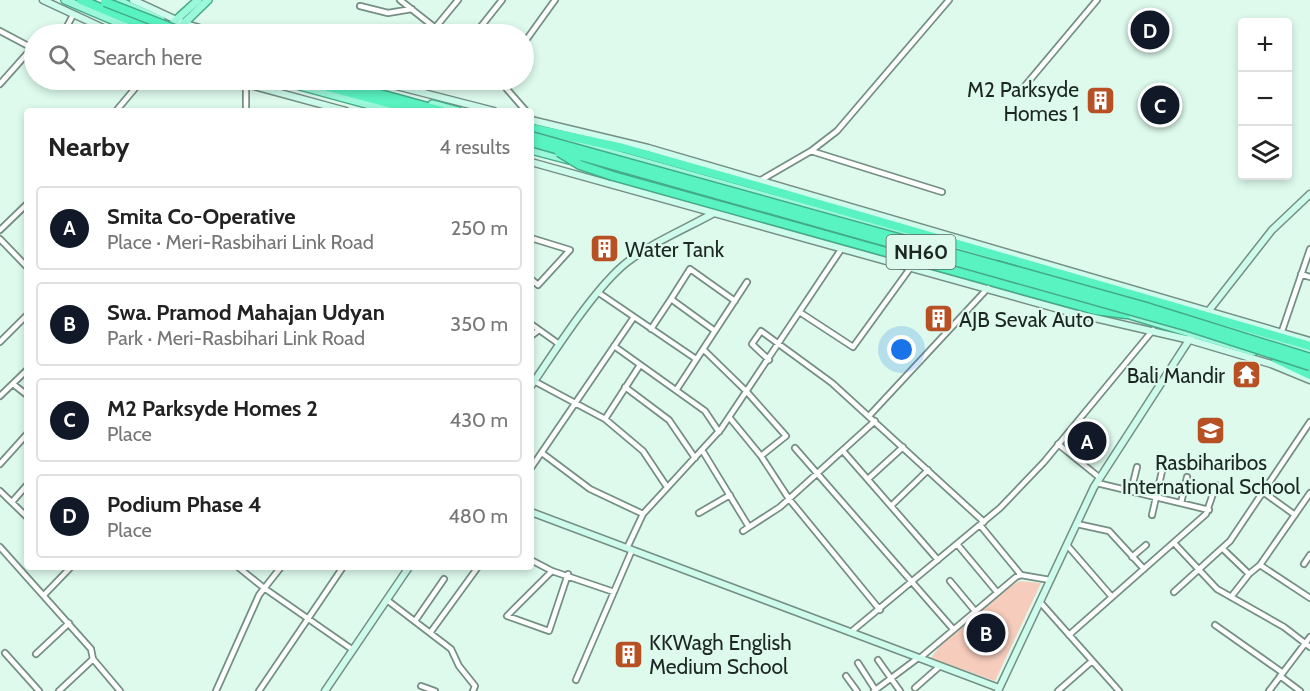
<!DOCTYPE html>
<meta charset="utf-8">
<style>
:root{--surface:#fff;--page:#f6f6f6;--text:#222;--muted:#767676;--line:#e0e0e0;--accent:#111827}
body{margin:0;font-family:Cabin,sans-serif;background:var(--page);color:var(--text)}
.controls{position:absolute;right:18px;top:18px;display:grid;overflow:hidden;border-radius:6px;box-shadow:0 3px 9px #0003}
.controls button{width:54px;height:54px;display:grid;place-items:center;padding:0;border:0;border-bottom:2px solid var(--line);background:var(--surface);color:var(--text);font:30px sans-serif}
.you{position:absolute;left:902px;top:350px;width:21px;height:21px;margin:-15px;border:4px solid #fff;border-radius:50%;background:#1a73e8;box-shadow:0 0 0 9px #1a73e833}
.badge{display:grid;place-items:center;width:39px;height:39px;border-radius:50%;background:var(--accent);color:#fff;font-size:20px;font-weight:700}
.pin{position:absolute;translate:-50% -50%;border:3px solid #fff;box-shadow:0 2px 6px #0006}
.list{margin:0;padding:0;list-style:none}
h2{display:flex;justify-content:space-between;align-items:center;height:78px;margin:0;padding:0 24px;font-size:26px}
h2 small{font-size:20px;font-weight:400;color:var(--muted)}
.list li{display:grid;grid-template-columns:39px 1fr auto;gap:18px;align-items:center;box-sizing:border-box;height:84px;margin:0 12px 12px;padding:0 12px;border:2px solid var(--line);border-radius:6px}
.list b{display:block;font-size:22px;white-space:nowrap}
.list p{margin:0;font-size:20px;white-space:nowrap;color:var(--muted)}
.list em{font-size:20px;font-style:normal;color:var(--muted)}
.icon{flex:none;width:33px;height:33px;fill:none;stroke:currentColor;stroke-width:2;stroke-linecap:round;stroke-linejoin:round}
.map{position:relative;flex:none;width:1310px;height:691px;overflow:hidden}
.search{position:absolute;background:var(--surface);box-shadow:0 3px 9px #0003;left:24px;top:24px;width:510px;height:66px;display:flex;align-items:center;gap:15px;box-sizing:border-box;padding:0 21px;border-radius:33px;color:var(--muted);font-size:22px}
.panel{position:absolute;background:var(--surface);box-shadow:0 3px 9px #0003;left:24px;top:108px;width:510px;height:462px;border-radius:6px}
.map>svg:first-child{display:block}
</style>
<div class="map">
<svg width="1310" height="691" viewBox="0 0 1310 691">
<rect width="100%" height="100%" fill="#ddfaed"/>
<path fill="#f6ccbc" d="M1019 581 1041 583 995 681 931 658C952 627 988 601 1019 581Z"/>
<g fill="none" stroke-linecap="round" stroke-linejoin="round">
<defs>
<path id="street" d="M400 0 443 34
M360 6 388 13 412 9
M435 28 458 0
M0 31 34 49
M63 34 73 15
M475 34 502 0
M524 43 555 0
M499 80 526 111
M0 84 32 48
M1019 93 1097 0
M116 111 142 80
M246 111V84
M811 151 942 192
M761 180 811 151 837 131 949 0
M0 230 27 204
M531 238 570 250 538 285 531 279
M0 239 27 267
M1301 274 1310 277
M599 293 696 359
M671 299 690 269 735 301
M801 313 853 347 911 267
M531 324 559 344
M651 329 671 299 715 331
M1282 331 1310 249
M531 336 539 330
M0 342 27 315
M614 346 705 411 719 432
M703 349 747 392 786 436 761 456
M769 360 752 344 761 331 832 383 984 522
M534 381 605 419 643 451 667 487
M13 384 27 395
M625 387 669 420 695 458
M677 389 747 282
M0 396 27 370
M869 416 988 288
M729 417 761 456 789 499 880 610
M605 419 640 365
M1058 444 1100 478
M795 448 953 629
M702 450 749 527
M843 451 938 560
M542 453 590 489 643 514
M0 464 27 434
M531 468 634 317
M868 479 903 447
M1097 483 1209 510
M0 491 27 517
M1131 491 1137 467
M1263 492 1295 515
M12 502 27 485
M1181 503 1187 477
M891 506 928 470
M699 513 730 495
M1152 515 1162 471
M1077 524 1109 531 1144 569
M980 525 1021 575
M743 531 780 507 875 421
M1174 543 1217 589 1284 627 1310 647
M957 544 997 592
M1067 545 1112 597
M0 547 91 649 93 659 120 691
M627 548 643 514 721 429 842 248
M1223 549 1249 574 1260 565 1310 598
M1132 557 1146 545
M531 560 552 571 614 592
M1304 564 1310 555
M1260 565 1310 493
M238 567 264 588 353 650
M552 571 507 616 549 631 568 574
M950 581 975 611
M1174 592 1230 541 1310 422
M44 595 71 567
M1231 597 1249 574
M387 600 451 649 459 666 475 686 473 691
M1040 602 1119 691
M415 621 444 579
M1215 625 1283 673
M851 632 1000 508 1044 462 1153 330
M430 633 478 567
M1069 635 1206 514 1216 485
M5 653 39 691
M36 654 69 623
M920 658 1016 577 1021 575 1050 580
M878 660 900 691
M858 663 876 691
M846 676 857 691
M1280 676 1300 691
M576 680 632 550
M421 686 435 691
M915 688 940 666
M59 691 93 659
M216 691 259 595 281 567
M259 691 343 567
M874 691 918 658
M1058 691 1092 661
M1269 691 1310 637"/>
<path id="secondary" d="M43 0 116 34
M133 0 183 23 219 34
M232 80 346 111
M373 80 494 111
M531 120 648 148 1310 341
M531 162 1073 313 1190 340 1271 364 1310 380
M1207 313 1272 230 1310 194
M531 386C555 351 594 289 626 263 653 242 685 229 714 213
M531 512 999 688
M325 691 409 567
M998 691 1094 487 1191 337"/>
<path id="primary" d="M65 0 145 34
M117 0 161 20
M182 29 198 34
M165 34 176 20 198 0
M173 34 208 0
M278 80 392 111
M432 104 458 111
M562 139 994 260
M531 150 569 160
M918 256 1107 309
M1123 313 1253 352
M1177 313 1310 353"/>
<path id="highway" d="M81 0 163 34
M301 80 418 111
M329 80 442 111
M531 128 623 148 747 183 1310 346
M613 176 1095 310 1126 314
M1276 359 1310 375"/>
</defs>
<use href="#street" stroke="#758f84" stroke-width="8"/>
<use href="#secondary" stroke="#758f84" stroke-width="9"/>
<use href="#primary" stroke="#44ab89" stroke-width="10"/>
<use href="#highway" stroke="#44ab89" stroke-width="11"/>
<use href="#street" stroke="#fff" stroke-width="4.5"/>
<use href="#secondary" stroke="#cdfbec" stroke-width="6"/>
<use href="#primary" stroke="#9bf8da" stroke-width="7"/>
<use href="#highway" stroke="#59f3c1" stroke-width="8"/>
<defs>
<path id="highway-bridge" d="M105 2 187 34
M531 136 1143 306 1310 358
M531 142 1189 327 1310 366
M559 152 580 165 613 176"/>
</defs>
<use href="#highway-bridge" stroke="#44ab89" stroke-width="11" stroke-linecap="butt"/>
<use href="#highway-bridge" stroke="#59f3c1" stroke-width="8"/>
</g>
<defs>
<symbol id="building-square" viewBox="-11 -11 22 22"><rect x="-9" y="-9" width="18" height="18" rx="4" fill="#b75124" stroke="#ddfaed"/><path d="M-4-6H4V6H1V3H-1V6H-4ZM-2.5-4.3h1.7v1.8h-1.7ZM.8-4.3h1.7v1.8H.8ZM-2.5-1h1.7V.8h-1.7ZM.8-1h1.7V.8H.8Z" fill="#fff"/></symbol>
<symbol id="temple-square" viewBox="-11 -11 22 22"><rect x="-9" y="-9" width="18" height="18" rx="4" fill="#b75124" stroke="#ddfaed"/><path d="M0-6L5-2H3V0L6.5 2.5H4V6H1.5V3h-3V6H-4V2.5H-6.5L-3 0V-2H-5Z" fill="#fff"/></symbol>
<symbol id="school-square" viewBox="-11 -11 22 22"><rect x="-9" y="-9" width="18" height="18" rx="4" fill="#b75124" stroke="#ddfaed"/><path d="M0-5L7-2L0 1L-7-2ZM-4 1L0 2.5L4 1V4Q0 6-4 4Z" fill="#fff"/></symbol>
</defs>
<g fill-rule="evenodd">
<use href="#building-square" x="1084" y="84" width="33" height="33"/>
<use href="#building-square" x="588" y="232" width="33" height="33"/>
<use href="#building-square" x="922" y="302" width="33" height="33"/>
<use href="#temple-square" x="1230" y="358" width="33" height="33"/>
<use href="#school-square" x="1194" y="414" width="33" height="33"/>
<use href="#building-square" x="612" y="638" width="33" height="33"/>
</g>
<g text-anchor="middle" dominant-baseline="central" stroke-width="4.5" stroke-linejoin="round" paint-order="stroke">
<rect fill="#ddfaed" stroke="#56665f" stroke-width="1.5" x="886.5" y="235" width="69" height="34" rx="4.5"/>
<g font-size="20" font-weight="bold" fill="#1c2622">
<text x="921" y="252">NH60</text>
</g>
<g font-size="21" fill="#1c2622" stroke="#ddfaed" text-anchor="start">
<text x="1079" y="89" text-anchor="end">M2 Parksyde<tspan x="1079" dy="24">Homes 1</tspan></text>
<text x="625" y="249">Water Tank</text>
<text x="959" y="319">AJB Sevak Auto</text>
<text x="1225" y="375" text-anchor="end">Bali Mandir</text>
<text x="1211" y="462" text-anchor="middle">Rasbiharibos<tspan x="1211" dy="24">International School</tspan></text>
<text x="649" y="642">KKWagh English<tspan x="649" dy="24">Medium School</tspan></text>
</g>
</g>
</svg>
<div class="controls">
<button>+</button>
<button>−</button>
<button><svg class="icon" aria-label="layers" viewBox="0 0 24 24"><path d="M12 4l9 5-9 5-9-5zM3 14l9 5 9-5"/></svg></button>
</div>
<div class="you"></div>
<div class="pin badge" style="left:1087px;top:441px">A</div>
<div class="pin badge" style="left:986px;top:633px">B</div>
<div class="pin badge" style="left:1160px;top:105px">C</div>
<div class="pin badge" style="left:1150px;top:30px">D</div>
<div class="search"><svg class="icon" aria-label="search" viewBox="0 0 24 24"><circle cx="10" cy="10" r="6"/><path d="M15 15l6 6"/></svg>Search here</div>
<section class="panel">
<h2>Nearby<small>4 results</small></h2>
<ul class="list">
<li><span class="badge">A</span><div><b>Smita Co-Operative</b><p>Place · Meri-Rasbihari Link Road</p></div><em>250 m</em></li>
<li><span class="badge">B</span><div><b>Swa. Pramod Mahajan Udyan</b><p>Park · Meri-Rasbihari Link Road</p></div><em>350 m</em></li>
<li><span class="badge">C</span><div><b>M2 Parksyde Homes 2</b><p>Place</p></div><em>430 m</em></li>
<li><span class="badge">D</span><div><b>Podium Phase 4</b><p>Place</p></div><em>480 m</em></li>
</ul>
</section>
</div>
